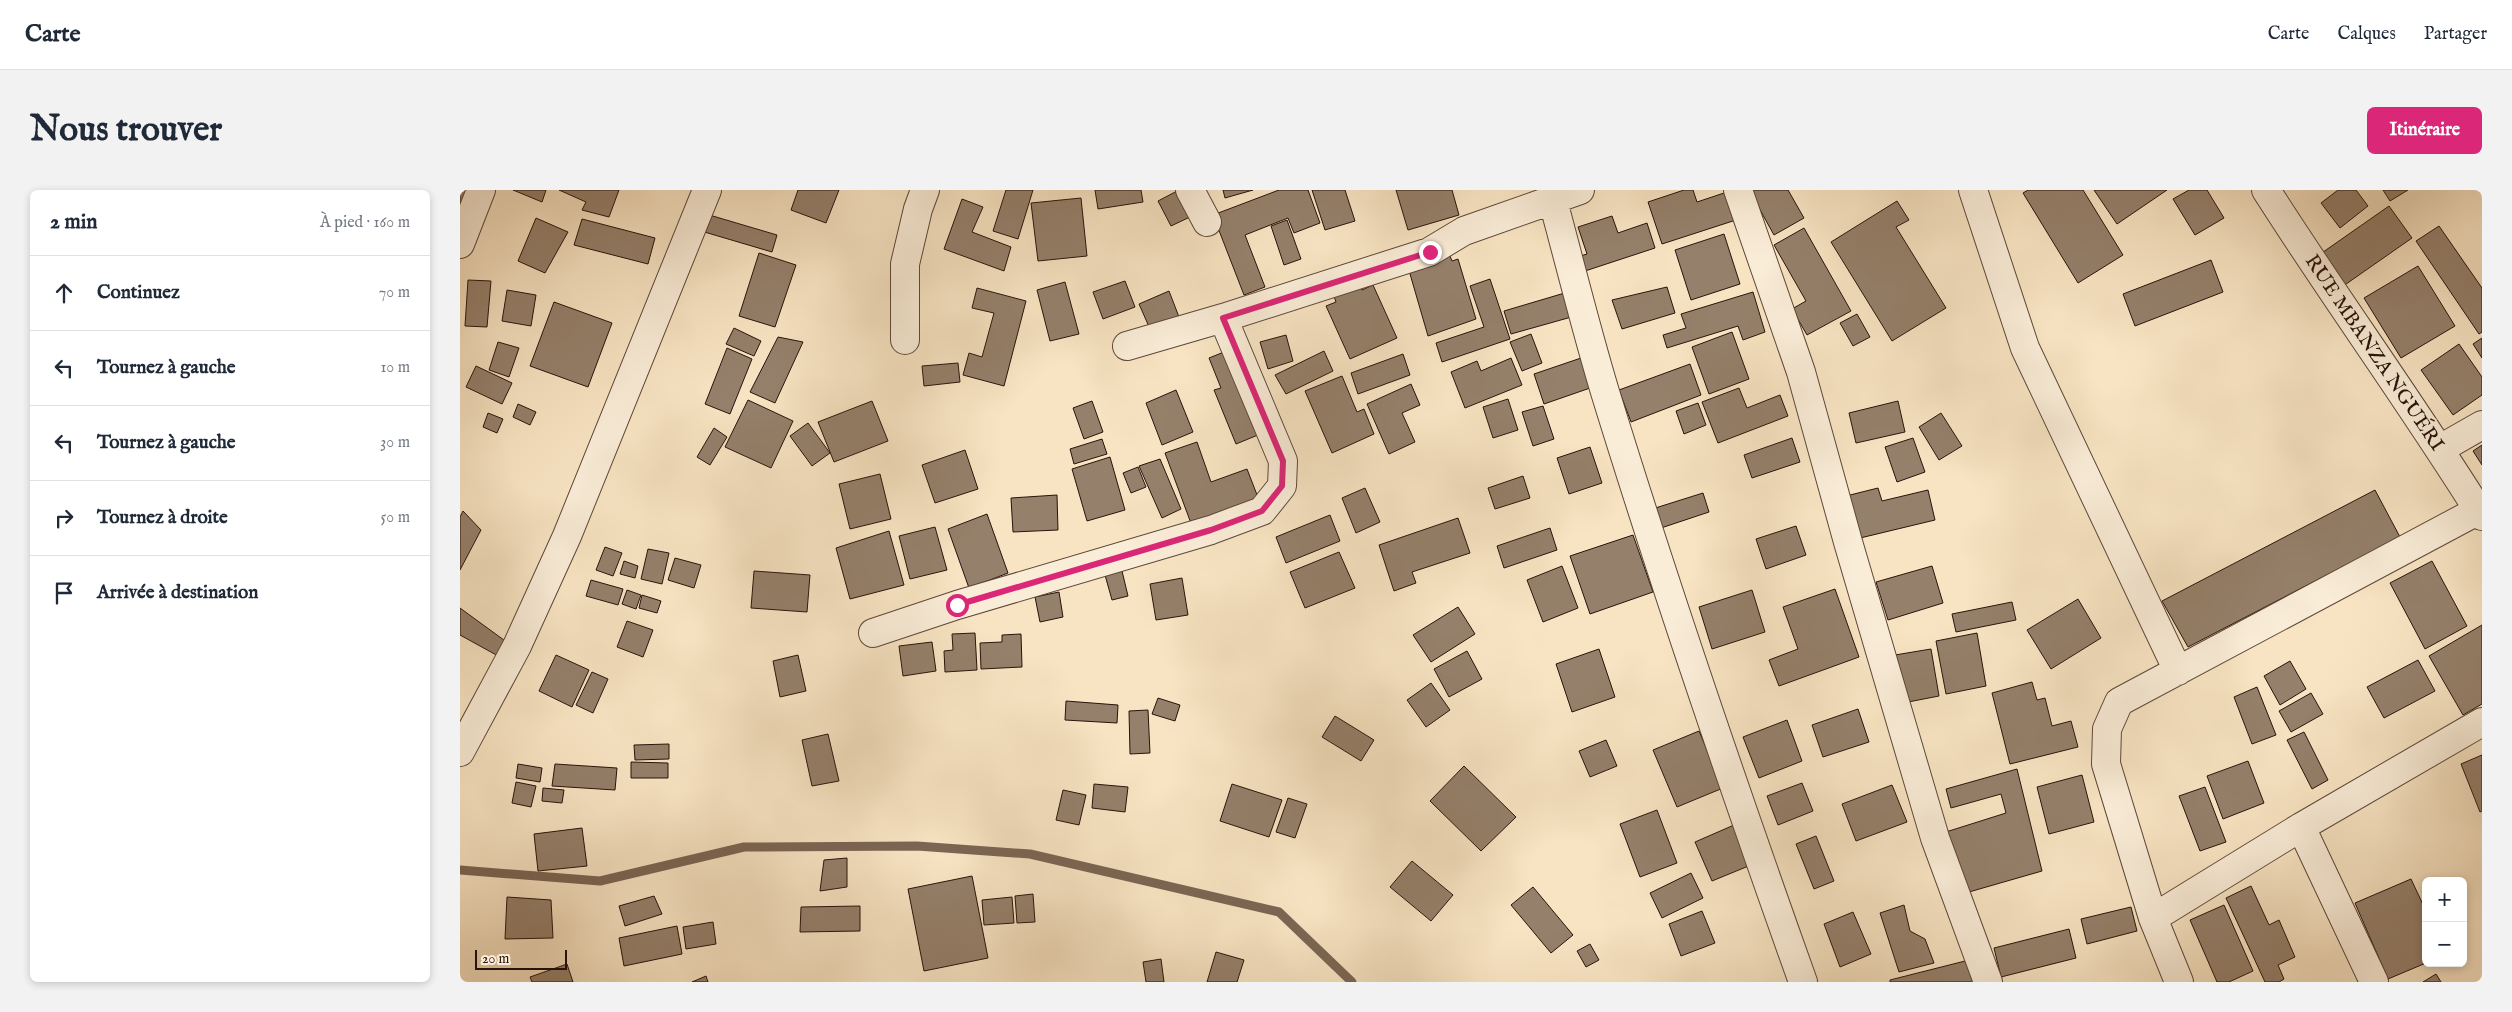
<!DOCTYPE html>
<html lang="fr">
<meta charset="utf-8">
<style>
:root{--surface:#fff;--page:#f2f2f3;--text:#1f2937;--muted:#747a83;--line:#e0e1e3;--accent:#db2777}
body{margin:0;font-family:"IM FELL English",serif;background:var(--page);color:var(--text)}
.controls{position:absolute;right:15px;bottom:15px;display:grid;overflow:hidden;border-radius:8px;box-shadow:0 2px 8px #0003}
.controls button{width:45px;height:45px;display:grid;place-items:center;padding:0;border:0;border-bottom:1px solid var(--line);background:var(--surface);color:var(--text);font:25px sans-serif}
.scale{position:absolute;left:15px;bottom:12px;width:92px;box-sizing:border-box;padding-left:5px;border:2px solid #29130b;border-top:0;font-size:14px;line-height:18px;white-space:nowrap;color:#29130b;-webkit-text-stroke:4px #faedd8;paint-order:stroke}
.stop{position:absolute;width:15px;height:15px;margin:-11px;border:4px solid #db2777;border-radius:50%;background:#fff}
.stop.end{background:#db2777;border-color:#fff;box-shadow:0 1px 5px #0008}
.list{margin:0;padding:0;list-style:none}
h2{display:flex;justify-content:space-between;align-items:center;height:65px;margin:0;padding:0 20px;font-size:21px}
h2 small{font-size:16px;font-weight:400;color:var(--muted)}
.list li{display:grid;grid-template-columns:32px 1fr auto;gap:15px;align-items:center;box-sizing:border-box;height:75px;padding:0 20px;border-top:1px solid var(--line)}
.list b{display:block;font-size:19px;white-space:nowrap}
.list em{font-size:16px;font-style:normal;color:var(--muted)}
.icon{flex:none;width:28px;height:28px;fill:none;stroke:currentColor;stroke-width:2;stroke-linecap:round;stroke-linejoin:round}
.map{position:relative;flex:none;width:2022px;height:792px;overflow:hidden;border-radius:8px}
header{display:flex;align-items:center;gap:30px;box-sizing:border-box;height:70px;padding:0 25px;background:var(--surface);border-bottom:1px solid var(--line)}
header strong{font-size:24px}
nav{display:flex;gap:28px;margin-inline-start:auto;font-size:18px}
.intro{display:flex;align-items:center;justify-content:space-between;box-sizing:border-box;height:120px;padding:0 30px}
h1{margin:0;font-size:35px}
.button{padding:12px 22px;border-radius:8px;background:var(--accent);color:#fff;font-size:18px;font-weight:700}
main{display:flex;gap:30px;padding:0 30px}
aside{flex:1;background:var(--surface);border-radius:8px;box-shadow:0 2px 8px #0003}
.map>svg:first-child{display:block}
</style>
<header>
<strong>Carte</strong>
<nav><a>Carte</a><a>Calques</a><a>Partager</a></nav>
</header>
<div class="intro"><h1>Nous trouver</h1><a class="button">Itinéraire</a></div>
<main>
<aside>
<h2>2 min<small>À pied · 160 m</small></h2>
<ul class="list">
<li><svg class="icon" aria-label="ahead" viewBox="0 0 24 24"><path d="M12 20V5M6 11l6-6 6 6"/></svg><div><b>Continuez</b></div><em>70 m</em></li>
<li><svg class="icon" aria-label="left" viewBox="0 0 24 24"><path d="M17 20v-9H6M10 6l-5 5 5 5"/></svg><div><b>Tournez à gauche</b></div><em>10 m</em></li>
<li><svg class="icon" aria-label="left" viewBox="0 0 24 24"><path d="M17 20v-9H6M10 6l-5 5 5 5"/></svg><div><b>Tournez à gauche</b></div><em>30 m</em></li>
<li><svg class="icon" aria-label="right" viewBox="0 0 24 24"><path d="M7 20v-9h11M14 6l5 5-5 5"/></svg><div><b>Tournez à droite</b></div><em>50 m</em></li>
<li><svg class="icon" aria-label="arrive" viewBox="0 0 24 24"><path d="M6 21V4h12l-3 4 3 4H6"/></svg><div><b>Arrivée à destination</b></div></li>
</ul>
</aside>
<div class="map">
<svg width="2022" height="792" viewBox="0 0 2022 792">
<rect width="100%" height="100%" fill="#f8e4c3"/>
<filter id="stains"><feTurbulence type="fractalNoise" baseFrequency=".004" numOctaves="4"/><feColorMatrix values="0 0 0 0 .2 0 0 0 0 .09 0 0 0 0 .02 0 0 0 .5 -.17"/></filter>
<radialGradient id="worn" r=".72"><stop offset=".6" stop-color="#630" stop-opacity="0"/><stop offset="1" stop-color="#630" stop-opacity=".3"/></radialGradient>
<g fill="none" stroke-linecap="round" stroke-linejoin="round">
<path stroke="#7b6654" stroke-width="9" d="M0 680 140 691 284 657 457 656 570 664 819 722 892 792"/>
</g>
<path fill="#95806b" stroke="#29130b" d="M0 0H7L0 19Z
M53 0H86L82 12Z
M99 0H159L149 27 122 20 126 12Z
M338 0H379L366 33 331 20Z
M546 0H573L558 49 533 41Z
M635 0H681L683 12 638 19Z
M719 0 732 26 711 36 698 11Z
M763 0H793L765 8Z
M819 0H848L860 33 834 43 828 28 785 45 805 97 784 105 753 25Z
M852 0H885L895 31 865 40Z
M936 0H992L999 25 948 40Z
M1224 0H1233L1237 12 1267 2 1276 30 1202 54 1188 12Z
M1289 0H1328L1344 28 1314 45Z
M1568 0H1623L1663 65 1618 93 1563 3Z
M1634 0H1707L1657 34Z
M1729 0H1747L1764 28 1735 45 1713 9Z
M1878 0H1896L1908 16 1880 38 1861 13Z
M1923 0H1948L1930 11Z
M621 8 627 66 578 71 571 13Z
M502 9 523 17 512 42 551 57 544 81 484 59Z
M1437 11 1449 30 1436 37 1486 118 1432 151 1371 52Z
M1929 16 1952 48 1879 99 1856 67Z
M246 24 317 45 312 62 241 41Z
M1152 26 1158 43 1187 33 1195 58 1122 82 1117 67 1127 64 1118 37Z
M76 28 108 42 85 83 58 71Z
M122 29 195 48 188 74 114 55Z
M827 30 841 69 824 75 811 36Z
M1979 36 2022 98V142L2019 144 1956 51Z
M1344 38 1391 121 1347 145 1332 119 1346 111 1314 55Z
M1264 44 1280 94 1231 110 1215 60Z
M299 63 336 75 315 137 279 126Z
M990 66 992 71 998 69 1016 129 968 146 948 77Z
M1751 70 1763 102 1675 136 1663 104Z
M1958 76 1995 136 1941 168 1904 108Z
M897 89 902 100 913 95 937 148 890 169 866 116 876 112 872 101Z
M1030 89 1050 149 982 172 976 153 1024 137 1010 96Z
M8 90 31 91 27 137 5 136Z
M665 91 675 117 643 129 633 102Z
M605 92 619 144 590 151 577 100Z
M1207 97 1215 123 1162 139 1152 110Z
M517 98 566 111 544 196 503 185 509 163 522 167 534 123 512 118Z
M47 100 76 105 71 136 42 131Z
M709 101 719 127 690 139 679 114Z
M1108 102 1115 126 1051 144 1044 121Z
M1293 102 1305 142 1283 150 1278 136 1207 158 1203 145 1226 138 1221 124Z
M94 112 152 133 128 197 70 176Z
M1397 124 1410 147 1393 156 1380 133Z
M274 138 301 151 294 166 266 154Z
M1272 142 1289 189 1249 204 1232 157Z
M1071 144 1082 173 1062 181 1050 152Z
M826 145 833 171 808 179 800 152Z
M318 147 343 152 315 213 290 202Z
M2022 148V168L2013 154Z
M38 152 59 158 49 187 29 180Z
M1999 154 2022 187V205L1993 225 1961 180Z
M267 158 292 169 270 224 245 214Z
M864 161 873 181 826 204 815 185Z
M764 162 798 245 776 254 754 200 761 198 749 168Z
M943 164 950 185 898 204 891 183Z
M1124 167 1133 197 1084 214 1074 184Z
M1051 168 1062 195 1005 218 991 182 1017 171 1021 181Z
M498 173 500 192 464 196 462 176Z
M1230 174 1241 205 1171 232 1159 200Z
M16 176 52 193 42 214 6 197Z
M882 186 897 222 904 219 914 244 872 263 845 201Z
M951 194 960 215 942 223 955 252 929 264 907 214Z
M1279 198 1287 218 1320 205 1328 226 1258 253 1242 212Z
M716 200 733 242 702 255 686 213Z
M1048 209 1058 240 1033 248 1023 217Z
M288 210 333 231 311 278 265 257Z
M412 211 428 251 374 272 358 232Z
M632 211 643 242 624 249 613 218Z
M1438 211 1445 242 1396 253 1389 223Z
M1238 213 1246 235 1224 244 1216 221Z
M58 214 76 222 70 235 53 227Z
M1083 216 1094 249 1073 256 1062 222Z
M28 223 43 229 37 243 23 237Z
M1481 223 1502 256 1479 270 1459 237Z
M348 233 370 263 352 276 330 246Z
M254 238 267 247 250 275 237 267Z
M1332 248 1340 272 1292 288 1284 265Z
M1453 248 1465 282 1437 292 1425 257Z
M642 249 647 264 614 274 610 259Z
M737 252 751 292 787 279 799 310 732 336 705 263Z
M2022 255V275L2013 261Z
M1130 257 1142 293 1109 304 1097 268Z
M505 260 518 299 475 313 462 275Z
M650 267 665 320 627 331 612 279Z
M700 269 721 319 702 328 679 276Z
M678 277 686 297 671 303 663 283Z
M420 284 431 329 390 339 379 294Z
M1063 286 1070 308 1035 319 1028 298Z
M905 298 920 332 896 343 882 308Z
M1418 298 1422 311 1468 300 1475 330 1396 349 1386 306Z
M1915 300 1940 347 1728 457 1702 411Z
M1243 303 1249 322 1195 340 1189 320Z
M597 305 598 340 553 342 551 308Z
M3 321 21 340 0 380V327Z
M527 324 548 383 509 398 488 339Z
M870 325 880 351 826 373 816 347Z
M998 328 1010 363 952 382 956 393 934 401 919 355Z
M1336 336 1346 365 1306 379 1296 349Z
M475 337 487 380 450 389 439 346Z
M1090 338 1097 360 1044 378 1037 356Z
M429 341 444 395 390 409 376 358Z
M1173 345 1193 402 1130 424 1110 366Z
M145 357 162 363 153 386 136 380Z
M188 359 209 363 202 394 181 389Z
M879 362 895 398 845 418 830 382Z
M215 368 241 375 234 398 208 390Z
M164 371 178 376 175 388 160 384Z
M1972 371 2007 436 1965 459 1930 393Z
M1102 376 1118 418 1083 432 1067 390Z
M1472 376 1483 413 1428 430 1416 392Z
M294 381 350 385 347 422 291 418Z
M662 381 668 406 652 410 645 385Z
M722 388 728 425 696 430 690 394Z
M131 390 163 399 158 415 126 406Z
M1375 399 1399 467 1319 496 1309 470 1338 459 1323 417Z
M167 400 181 405 176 419 162 414Z
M1292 400 1305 442 1252 459 1239 417Z
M599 402 603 427 580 432 575 407Z
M182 405 201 411 197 423 179 418Z
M1618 409 1641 448 1591 479 1567 440Z
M1552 412 1556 430 1496 442 1492 424Z
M998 417 1015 444 971 472 953 445Z
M0 418 48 453 40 467 0 445Z
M167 431 193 440 183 467 157 457Z
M2022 435V514L2003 525 1969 466Z
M515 443 517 480 485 482 484 461 493 460 492 444Z
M1517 443 1526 496 1486 504 1476 451Z
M561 444 562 477 521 479 520 453 542 452V445Z
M472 452 476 481 443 486 439 456Z
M1139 459 1155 507 1112 522 1096 474Z
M1471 459 1479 506 1443 513 1435 465Z
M1007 461 1022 489 989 507 974 479Z
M96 465 129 480 112 517 79 501Z
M338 465 346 501 320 507 313 471Z
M1958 470 1975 501 1924 528 1907 497Z
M1830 471 1846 499 1820 515 1804 486Z
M132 482 148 489 133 523 116 515Z
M1572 492 1577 510 1585 508 1592 536 1611 531 1618 557 1550 574 1532 503Z
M971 493 990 520 966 537 947 510Z
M1797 497 1816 545 1792 554 1774 507Z
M1851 503 1863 524 1831 542 1819 521Z
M698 508 720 515 715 531 692 524Z
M606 511 658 515 657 533 605 530Z
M1398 519 1409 552 1363 567 1352 535Z
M688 520 690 563 670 564 669 521Z
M875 526 914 550 901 571 862 547Z
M1327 530 1342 571 1299 588 1283 547Z
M1239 541 1263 598 1217 617 1193 560Z
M1844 542 1868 590 1852 599 1827 550Z
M368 544 379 591 352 596 342 550Z
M1146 550 1157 576 1130 587 1119 561Z
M209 554V569L175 570 174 555Z
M2022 565V621L2020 622 2001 574Z
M1788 571 1804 613 1763 629 1747 586Z
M171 572 208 573V588H171Z
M58 574 82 578 80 592 56 588Z
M95 574 157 578 155 600 92 596Z
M1004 576 1056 627 1021 661 970 611Z
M1557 579 1582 681 1509 702 1481 641H1489L1546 623 1541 604 1491 618 1486 599Z
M1622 585 1634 632 1589 644 1577 597Z
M56 592 76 596 71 617 52 613Z
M1342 593 1353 621 1318 635 1307 606Z
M634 594 668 597 665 622 632 618Z
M772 594 822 610 809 647 760 631Z
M1432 595 1447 632 1396 651 1382 614Z
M1745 597 1766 652 1740 661 1719 606Z
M83 598 104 600 102 613 82 611Z
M603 600 626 605 619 635 596 630Z
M828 608 847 614 835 648 816 642Z
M1197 620 1217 673 1180 687 1160 634Z
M1274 635 1291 675 1252 691 1235 652Z
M122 638 127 676 78 681 74 644Z
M1356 646 1374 691 1354 699 1336 654Z
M387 668V697L360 701 364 670Z
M952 671 993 705 971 731 930 697Z
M1231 683 1243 708 1202 728 1190 703Z
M512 686 528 768 464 781 448 699Z
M1951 689 1966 721V773L1928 789 1895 713Z
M1791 696 1809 735 1819 730 1835 767 1818 775 1824 789 1819 792H1805L1766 708Z
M1073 697 1113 745 1091 763 1051 715Z
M573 704 575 732 557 733 555 706Z
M194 706 202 724 165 736 159 716Z
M47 707 91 710 93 748 45 749Z
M552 707 554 733 524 735 522 710Z
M1444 715 1450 741 1465 749 1474 773 1439 782 1420 723Z
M1764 715 1793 781 1769 792H1757L1730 730Z
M400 716V741L340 742 341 717Z
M1671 717 1677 741 1627 754 1621 729Z
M1242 721 1255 753 1221 766 1209 734Z
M1393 722 1411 764 1380 777 1364 734Z
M253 732 256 754 226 759 223 737Z
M217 736 222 764 164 776 159 748Z
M1609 739 1616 768 1541 787 1534 758Z
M1130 754 1139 770 1126 777 1117 761Z
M756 762 784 770 777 792H747Z
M701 769 704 792H686L683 772Z
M1509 770 1514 792H1430V790Z
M107 774 113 792H72L70 787Z
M1976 784 1981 792H1963Z
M246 786 248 792H232Z"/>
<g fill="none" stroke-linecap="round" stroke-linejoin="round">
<defs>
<path id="minor" d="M730 0 747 32
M1278 0 1341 182 1388 352 1475 648 1528 792
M1513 0 1565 158 1718 481
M1806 0C1876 110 1953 215 2022 326
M1093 11C1110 74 1126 139 1145 202 1206 400 1273 596 1343 792
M0 54 21 0
M445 150V74L458 19 465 0
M667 156 763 128 969 62 1004 41 1120 0
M1980 259 2022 235
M413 443 497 415 751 340 802 321 822 296 823 271 763 128
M0 562 57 456 107 346 247 0
M1841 637 1914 792
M1693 728 1841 637 2022 532
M1719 792 1693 728 1646 574 1647 539 1659 512 2019 320"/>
</defs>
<use href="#minor" stroke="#5d4739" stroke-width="30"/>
<use href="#minor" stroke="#faedd8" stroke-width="28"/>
</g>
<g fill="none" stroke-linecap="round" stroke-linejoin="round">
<path stroke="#db2777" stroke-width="6" d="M497 415 751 340 802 321 822 296 823 271 763 128 970 62"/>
</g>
<g text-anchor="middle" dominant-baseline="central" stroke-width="4" stroke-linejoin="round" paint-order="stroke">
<g font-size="20" fill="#29130b" stroke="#faedd8">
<text transform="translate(1914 163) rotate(56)">RUE MBANZA NGUÉRI</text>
</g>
</g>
<rect width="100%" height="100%" filter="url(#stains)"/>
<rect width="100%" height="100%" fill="url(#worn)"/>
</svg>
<div class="controls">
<button>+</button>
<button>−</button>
</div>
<div class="scale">20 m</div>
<div class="stop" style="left:497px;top:415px"></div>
<div class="stop end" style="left:970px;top:62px"></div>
</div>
</main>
